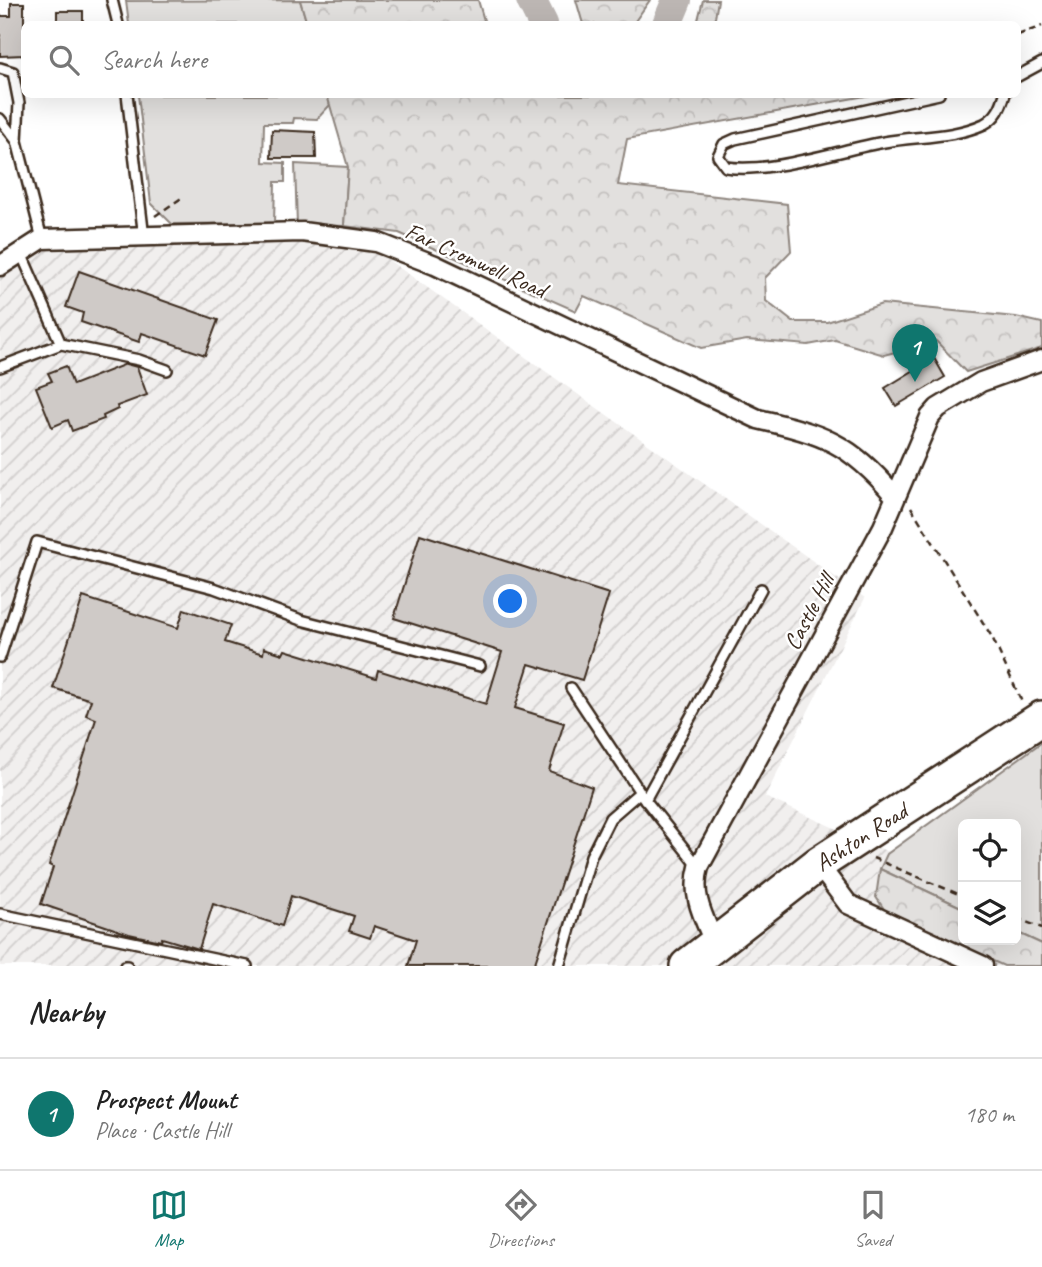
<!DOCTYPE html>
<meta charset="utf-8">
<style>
:root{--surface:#fff;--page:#f2f2f2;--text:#222;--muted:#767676;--line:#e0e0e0;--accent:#0f766e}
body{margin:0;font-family:Caveat,sans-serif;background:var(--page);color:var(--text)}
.controls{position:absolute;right:21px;bottom:21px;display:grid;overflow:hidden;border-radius:10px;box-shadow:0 7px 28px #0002}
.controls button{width:63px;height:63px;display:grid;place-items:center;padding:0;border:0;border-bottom:2px solid var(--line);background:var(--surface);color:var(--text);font:35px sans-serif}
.you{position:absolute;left:511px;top:602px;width:24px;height:24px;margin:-18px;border:5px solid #fff;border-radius:50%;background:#1a73e8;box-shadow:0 0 0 10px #1a73e833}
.badge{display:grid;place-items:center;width:46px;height:46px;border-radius:50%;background:var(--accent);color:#fff;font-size:23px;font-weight:700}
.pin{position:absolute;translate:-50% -58px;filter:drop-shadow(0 2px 4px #0008)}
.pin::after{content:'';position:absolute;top:37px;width:24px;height:21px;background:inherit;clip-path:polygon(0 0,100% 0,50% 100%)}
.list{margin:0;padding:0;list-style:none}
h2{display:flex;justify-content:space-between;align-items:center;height:91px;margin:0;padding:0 28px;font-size:30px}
h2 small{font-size:23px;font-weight:400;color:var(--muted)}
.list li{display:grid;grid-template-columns:46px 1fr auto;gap:21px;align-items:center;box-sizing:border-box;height:112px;padding:0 28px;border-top:2px solid var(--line)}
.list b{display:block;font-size:26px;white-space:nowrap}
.list p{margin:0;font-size:23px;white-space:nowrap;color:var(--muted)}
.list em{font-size:23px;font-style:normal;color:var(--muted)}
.icon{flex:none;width:38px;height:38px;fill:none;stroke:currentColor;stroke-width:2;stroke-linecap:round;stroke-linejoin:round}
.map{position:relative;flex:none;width:1042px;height:966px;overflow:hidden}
.search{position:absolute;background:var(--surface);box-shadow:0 7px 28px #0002;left:21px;right:21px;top:21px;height:77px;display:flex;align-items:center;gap:18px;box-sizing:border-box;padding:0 24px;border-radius:10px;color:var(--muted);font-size:26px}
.sheet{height:203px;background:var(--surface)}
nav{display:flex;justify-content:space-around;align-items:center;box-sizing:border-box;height:98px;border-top:2px solid var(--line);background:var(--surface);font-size:19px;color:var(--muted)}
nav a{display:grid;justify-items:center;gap:4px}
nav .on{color:var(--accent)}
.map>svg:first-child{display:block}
</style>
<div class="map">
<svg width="1042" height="966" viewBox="0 0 1042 966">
<defs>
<pattern id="industrial-furrows" width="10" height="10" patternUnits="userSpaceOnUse" patternTransform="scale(1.75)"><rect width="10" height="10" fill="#f1efee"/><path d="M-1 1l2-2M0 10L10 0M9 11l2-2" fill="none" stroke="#d0cdcc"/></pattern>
<pattern id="forest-crowns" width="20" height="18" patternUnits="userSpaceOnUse" patternTransform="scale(1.75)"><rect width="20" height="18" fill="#e2e0de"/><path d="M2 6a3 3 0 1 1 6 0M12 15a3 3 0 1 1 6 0" fill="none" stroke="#c3c0be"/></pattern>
</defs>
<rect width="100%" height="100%" fill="#fff"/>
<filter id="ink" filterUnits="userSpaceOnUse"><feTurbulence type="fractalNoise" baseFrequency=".0143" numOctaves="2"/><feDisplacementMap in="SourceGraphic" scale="14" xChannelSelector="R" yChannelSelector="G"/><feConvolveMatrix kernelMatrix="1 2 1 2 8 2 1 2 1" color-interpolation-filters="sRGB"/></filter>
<g filter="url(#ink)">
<path fill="url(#industrial-furrows)" d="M276 239 380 254 865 598 765 797 893 854 963 940 1031 966H0V253L14 245Z"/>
<path fill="#e2e0de" stroke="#8e857e" stroke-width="2" d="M300 0 307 24H129L126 1Z
M138 95H327L330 105 317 119 294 118 293 123H264L263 162 285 163V182H275L274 223 172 224 151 203Z
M295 164 348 167 344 226 297 225Z
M1042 742V944L1016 932V824H963V908L880 869 887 854Z"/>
<path fill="url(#forest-crowns)" stroke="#8e857e" stroke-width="2" d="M300 0H478L485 24H307Z
M576 0H650L633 24H583Z
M703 0H718L714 24H697Z
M327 95H871L627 139 618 185 787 204 791 251 765 278 766 301 793 322H827L882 304 1016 317 1042 323V348L966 372 936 341 884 355 835 340 808 345 747 340 701 348 584 296 576 311 399 233 344 226 348 167Z
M880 869 963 908V940H1016V932L1042 944V966H1004L886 912 876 897Z"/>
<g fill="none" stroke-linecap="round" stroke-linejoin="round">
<path stroke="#bcb6b3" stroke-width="30" d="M531 0 543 24
M667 24 677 0"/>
</g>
<path fill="#cfcac7" stroke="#3b2a1e" stroke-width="2" d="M11 3H24V55L0 56V16H11Z
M57 11H83V24H57Z
M272 130 315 132 316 158H271Z
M79 271 218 320 205 355 142 333 139 342 81 322 83 313 66 307Z
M934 358 945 377 896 406 885 388Z
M126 364 137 367 147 395 117 406 118 409 103 416 104 419 72 431 68 420 52 427 36 387 52 381 48 373 66 366 73 385Z
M420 534 609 594 582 680 529 664 515 708 564 723 549 771 592 787 534 966H408L416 940 374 926 370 938 349 931 354 916 291 896 282 926 213 904 199 949 162 938 161 941 129 934 41 904 53 867 49 865 96 719 86 715 91 700 53 688 83 597 178 628 184 609 231 625 225 642 263 654 264 648 283 654 285 650 376 678 378 670 486 704 502 652 394 618Z"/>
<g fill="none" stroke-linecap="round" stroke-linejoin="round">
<defs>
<path id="lane" d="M112 0 118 24
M0 68 13 72 19 103 17 141 42 239
M1018 76 1042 63
M127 94 144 238
M939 94 735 139 724 144 718 156 726 167C770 174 839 150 884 142 918 136 953 138 984 124 997 117 1001 107 1005 94
M0 119 17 141
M61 344 139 360 167 370
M0 367 61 344 21 253
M0 657 37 542 214 588 301 620 480 666
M643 797 699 867
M645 800 761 589
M0 914 247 966
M125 966H127
M559 966 591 856 610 818 640 792 571 688"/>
<path id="street" d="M0 266 42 239 302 232 376 242 435 265 758 419C825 435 848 442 894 495
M818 864 848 904 983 966
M714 942C703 916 691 895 699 867L883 527 930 417 938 408 981 382 1042 360"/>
<path id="highway" d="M687 966 818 864 1042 718"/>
</defs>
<use href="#lane" stroke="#3b2a1e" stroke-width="14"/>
<use href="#street" stroke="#3b2a1e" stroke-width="23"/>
<use href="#highway" stroke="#3b2a1e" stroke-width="38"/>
<path stroke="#3b2a1e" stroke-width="2.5" stroke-dasharray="7 5" stroke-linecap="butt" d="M1018 35 1042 26
M155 216 183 197
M911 507 992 637 1022 702
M873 858 963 896
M1016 918 1042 928"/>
<use href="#lane" stroke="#fff" stroke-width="9"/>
<use href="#street" stroke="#fff" stroke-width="18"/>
<use href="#highway" stroke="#fff" stroke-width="33"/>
</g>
</g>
<g text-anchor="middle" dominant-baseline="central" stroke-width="5" stroke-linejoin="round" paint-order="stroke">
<g font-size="24" fill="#3b2a1e" stroke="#fff">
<text transform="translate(476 260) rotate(24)">Far Cromwell Road</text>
<text transform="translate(809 612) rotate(-62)">Castle Hill</text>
<text transform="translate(861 837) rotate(-33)">Ashton Road</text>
</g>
</g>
</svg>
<div class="controls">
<button><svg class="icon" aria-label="locate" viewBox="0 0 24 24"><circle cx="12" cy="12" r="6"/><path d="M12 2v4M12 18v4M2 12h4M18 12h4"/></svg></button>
<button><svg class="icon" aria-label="layers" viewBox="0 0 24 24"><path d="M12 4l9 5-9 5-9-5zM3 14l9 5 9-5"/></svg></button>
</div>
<div class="you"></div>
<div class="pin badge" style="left:915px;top:382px">1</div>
<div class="search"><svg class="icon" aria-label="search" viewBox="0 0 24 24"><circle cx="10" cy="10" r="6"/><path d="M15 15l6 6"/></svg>Search here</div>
</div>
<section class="sheet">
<h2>Nearby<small></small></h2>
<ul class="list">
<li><span class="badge">1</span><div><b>Prospect Mount</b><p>Place · Castle Hill</p></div><em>180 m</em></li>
</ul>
</section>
<nav>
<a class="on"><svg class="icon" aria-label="map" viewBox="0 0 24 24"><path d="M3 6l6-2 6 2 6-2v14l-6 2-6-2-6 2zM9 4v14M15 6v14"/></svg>Map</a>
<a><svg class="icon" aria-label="directions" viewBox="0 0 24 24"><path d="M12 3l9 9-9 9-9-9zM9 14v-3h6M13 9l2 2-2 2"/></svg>Directions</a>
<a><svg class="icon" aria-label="saved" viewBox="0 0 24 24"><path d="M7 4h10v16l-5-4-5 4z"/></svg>Saved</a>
</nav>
